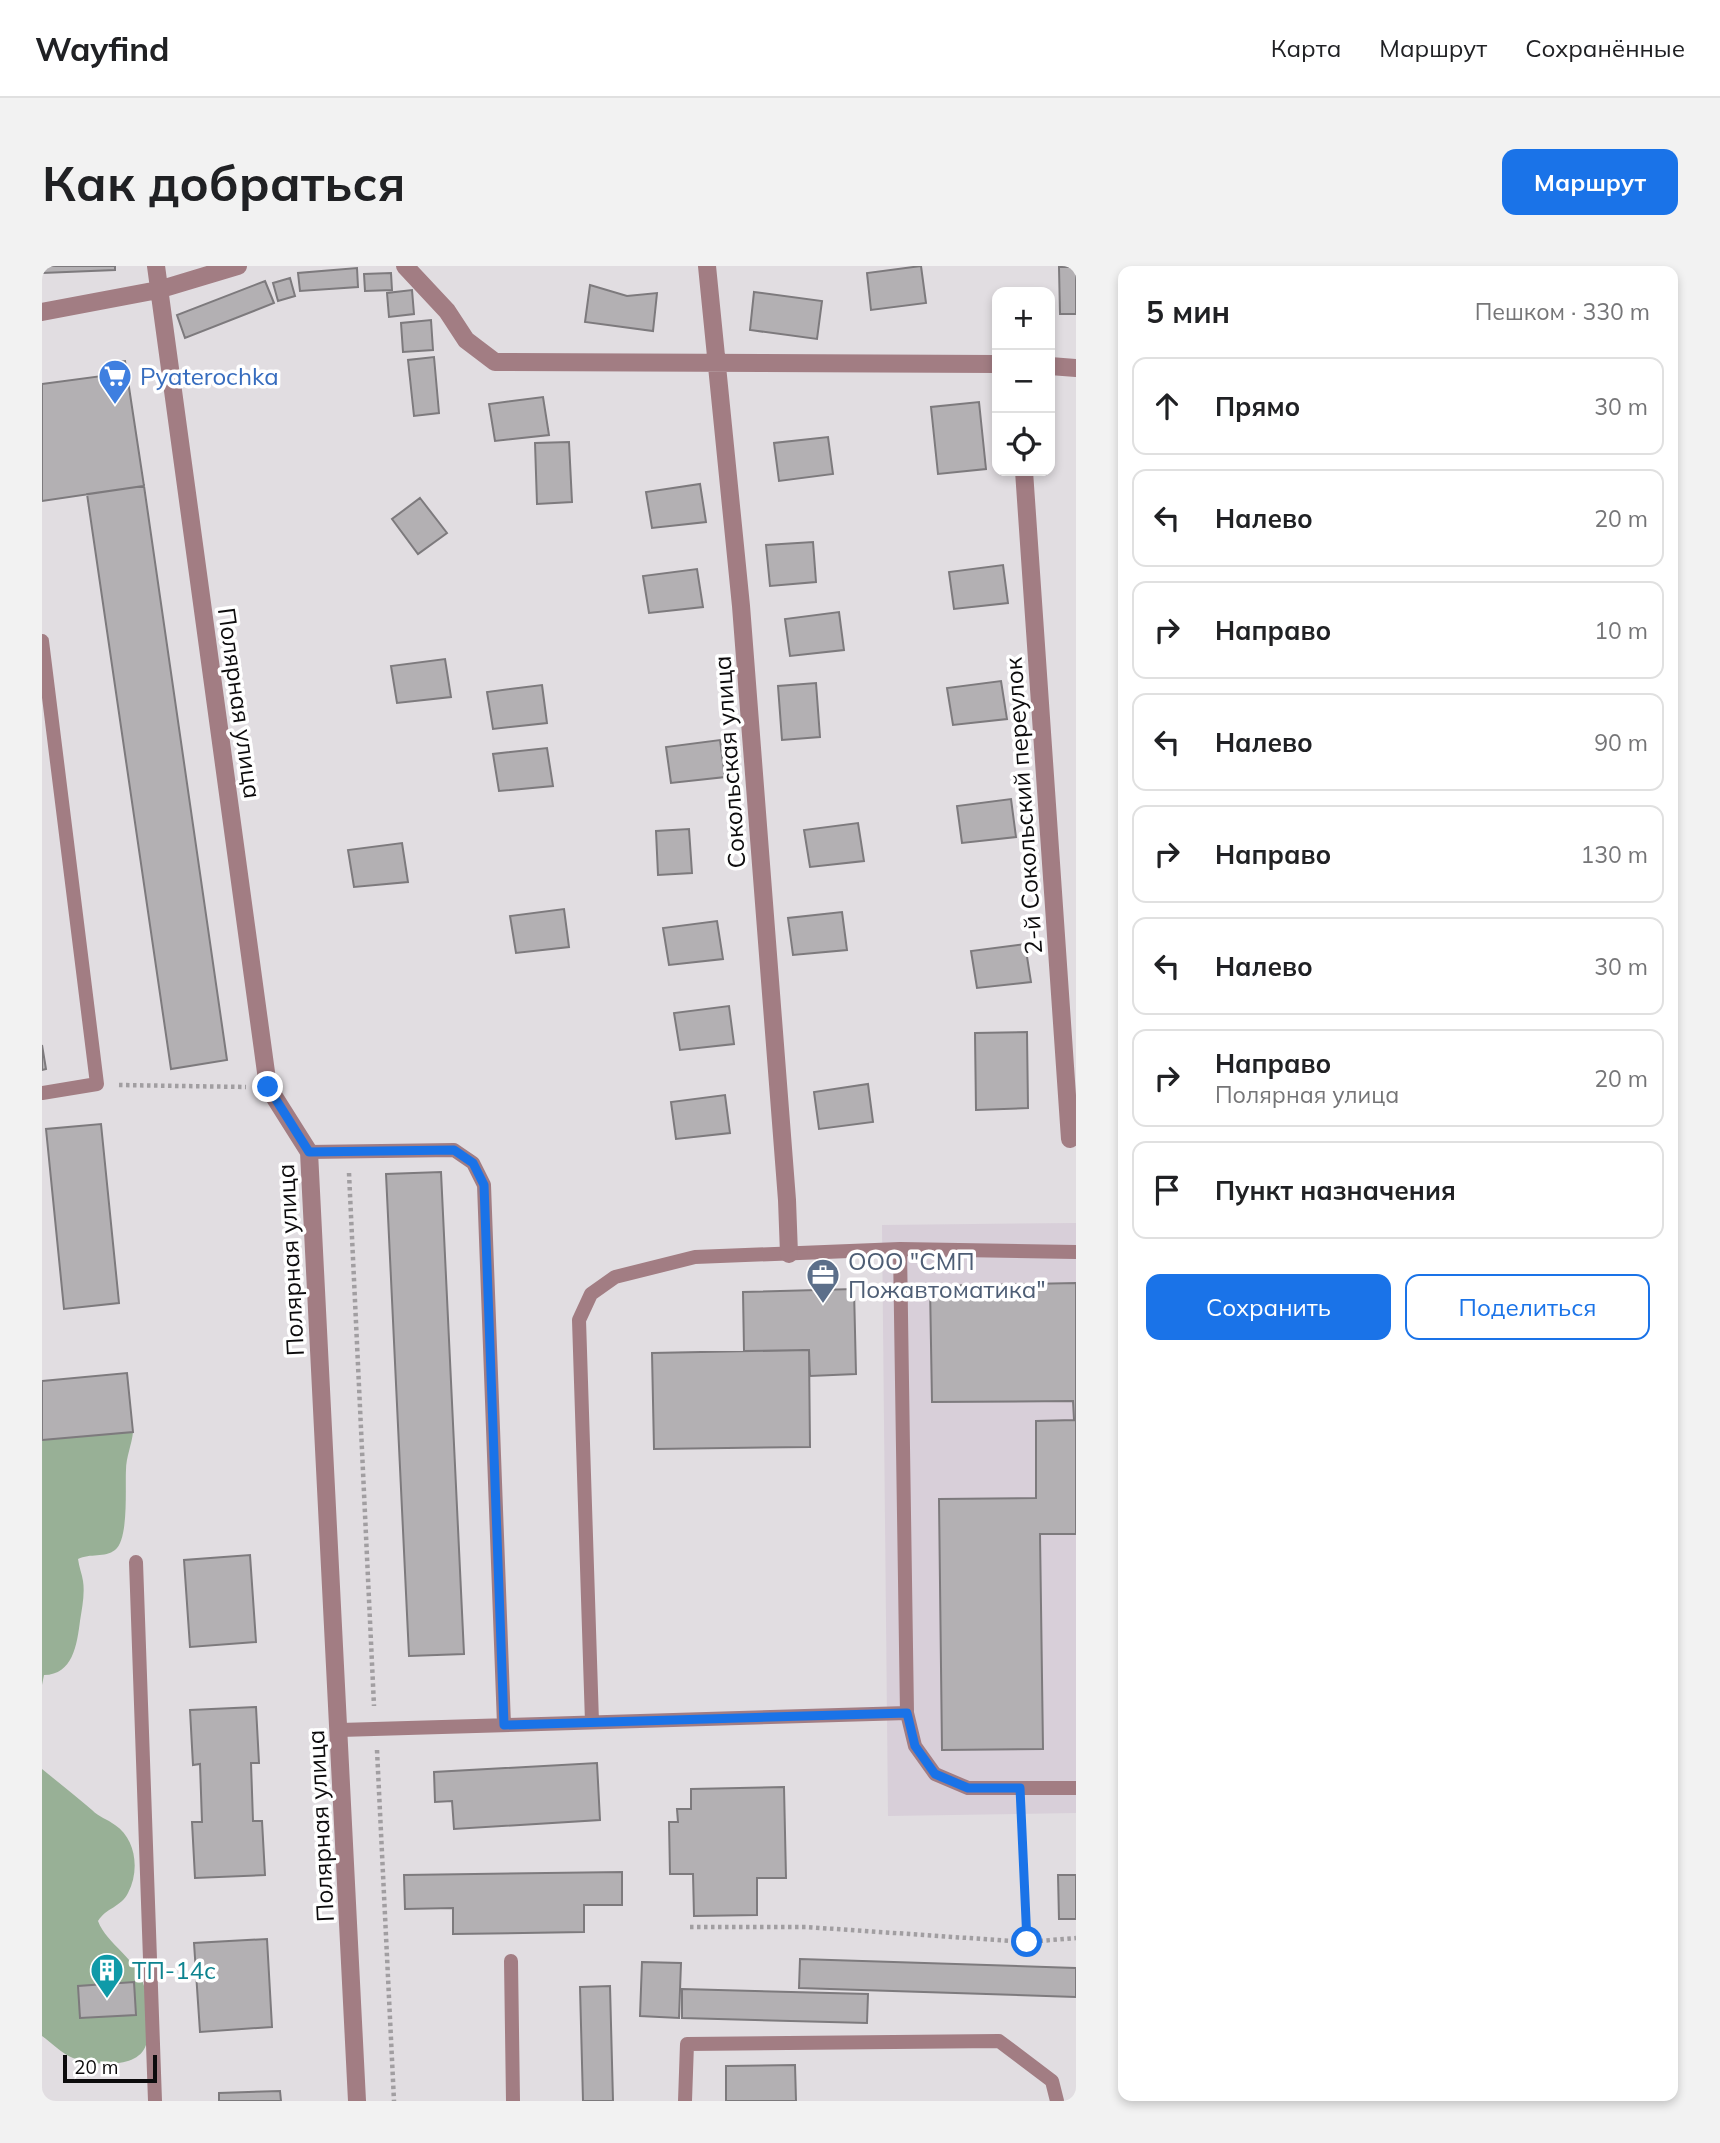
<!DOCTYPE html>
<html lang="ru">
<meta charset="utf-8">
<style>
:root{--surface:#fff;--page:#f2f2f2;--text:#202124;--muted:#757577;--line:#e0e0e0;--accent:#1a73e8}
body{margin:0;font-family:Mulish,sans-serif;background:var(--page);color:var(--text)}
.controls{position:absolute;right:21px;top:21px;display:grid;overflow:hidden;border-radius:14px;box-shadow:0 4px 10px #0003}
.controls button{width:63px;height:63px;display:grid;place-items:center;padding:0;border:0;border-bottom:2px solid var(--line);background:var(--surface);color:var(--text);font:35px sans-serif}
.scale{position:absolute;left:21px;bottom:18px;width:94px;box-sizing:border-box;padding-left:7px;border:4px solid #0d0c0d;border-top:0;font-size:19px;line-height:24px;white-space:nowrap;color:#0d0c0d;-webkit-text-stroke:5px #fff;paint-order:stroke}
.stop{position:absolute;width:21px;height:21px;margin:-16px;border:5px solid #1a73e8;border-radius:50%;background:#fff}
.stop.end{background:#1a73e8;border-color:#fff;box-shadow:0 2px 7px #0008}
.list{margin:0;padding:0;list-style:none}
h2{display:flex;justify-content:space-between;align-items:center;height:91px;margin:0;padding:0 28px;font-size:30px}
h2 small{font-size:23px;font-weight:400;color:var(--muted)}
.list li{display:grid;grid-template-columns:46px 1fr auto;gap:21px;align-items:center;box-sizing:border-box;height:98px;margin:0 14px 14px;padding:0 14px;border:2px solid var(--line);border-radius:14px}
.list b{display:block;font-size:26px;white-space:nowrap}
.list p{margin:0;font-size:23px;white-space:nowrap;color:var(--muted)}
.list em{font-size:23px;font-style:normal;color:var(--muted)}
.actions{display:flex;gap:14px;padding:21px 28px}
.actions a{flex:1;padding:16px 0;border:2px solid var(--accent);border-radius:14px;text-align:center;font-size:24px;color:var(--accent)}
.actions .main{background:var(--accent);color:#fff}
.icon{flex:none;width:38px;height:38px;fill:none;stroke:currentColor;stroke-width:2;stroke-linecap:round;stroke-linejoin:round}
.map{position:relative;flex:none;width:1034px;height:1835px;overflow:hidden;border-radius:14px}
header{display:flex;align-items:center;gap:42px;box-sizing:border-box;height:98px;padding:0 35px;background:var(--surface);border-bottom:2px solid var(--line)}
header strong{font-size:33px}
nav{display:flex;gap:38px;margin-inline-start:auto;font-size:24px}
.intro{display:flex;align-items:center;justify-content:space-between;box-sizing:border-box;height:168px;padding:0 42px}
h1{margin:0;font-size:49px}
.button{padding:18px 32px;border-radius:14px;background:var(--accent);color:#fff;font-size:24px;font-weight:700}
main{display:flex;gap:42px;padding:0 42px}
aside{flex:1;background:var(--surface);border-radius:14px;box-shadow:0 4px 10px #0003}
.map>svg:first-child{display:block}
</style>
<header>
<strong>Wayfind</strong>
<nav><a>Карта</a><a>Маршрут</a><a>Сохранённые</a></nav>
</header>
<div class="intro"><h1>Как добраться</h1><a class="button">Маршрут</a></div>
<main>
<div class="map">
<svg width="1034" height="1835" viewBox="0 0 1034 1835">
<rect width="100%" height="100%" fill="#e1dde1"/>
<path fill="#d8cfd9" d="M1034 957V1547L846 1550 840 959Z"/>
<path fill="#98b096" d="M91 1166C90 1178 84 1191 84 1204 83 1221 87 1274 73 1284 63 1292 48 1287 36 1293 37 1301 40 1308 41 1315 43 1328 40 1342 38 1355 35 1378 31 1409 2 1409L0 1419V1174Z
M0 1503C17 1517 34 1530 50 1544 57 1551 65 1553 73 1559 94 1573 98 1604 86 1627 79 1641 64 1642 56 1655 65 1679 95 1692 102 1720 104 1728 103 1739 104 1747 104 1757 106 1769 104 1779 96 1804 50 1799 31 1792 19 1787 10 1777 0 1770Z"/>
<path fill="#b3b0b3" stroke="#7d7a7d" stroke-width="2" d="M0 0H73V4L0 7Z
M879 0 884 37 829 44 825 7Z
M1017 1H1034V48H1018Z
M315 2 316 21 258 25 256 7Z
M349 7 350 24 323 25 322 8Z
M248 12 253 30 236 35 231 17Z
M223 15 232 37 143 72 135 49Z
M548 19 585 30 615 27 611 65 543 56Z
M370 24 372 48 347 51 345 27Z
M712 26 780 35 775 73 708 64Z
M389 54 391 84 361 86 359 57Z
M392 91 397 147 372 150 366 94Z
M83 95 102 220 0 235V118L68 109 67 97Z
M501 131 507 169 453 175 447 138Z
M937 136 944 203 896 208 889 141Z
M786 171 791 208 737 215 732 177Z
M527 176 530 236 495 238 493 177Z
M658 218 664 256 610 262 604 226Z
M102 220 185 794 129 803 45 228Z
M378 232 405 267 376 288 350 253Z
M771 276 774 316 728 320 724 279Z
M961 299 966 337 912 343 907 306Z
M655 303 661 341 607 347 601 310Z
M797 346 802 384 748 390 743 353Z
M403 393 409 431 355 437 349 400Z
M959 415 965 453 911 459 905 422Z
M774 417 778 471 740 474 736 420Z
M500 419 505 457 451 463 445 426Z
M678 474 683 511 629 517 624 481Z
M505 482 511 520 457 525 451 488Z
M969 533 974 571 920 577 915 540Z
M816 557 822 595 768 601 762 564Z
M647 563 650 607 616 609 614 565Z
M360 577 366 616 312 621 306 584Z
M522 643 527 681 474 687 468 650Z
M800 646 805 684 751 689 746 652Z
M675 655 681 693 627 699 621 662Z
M983 678 989 716 935 722 929 685Z
M687 740 692 778 638 784 632 747Z
M985 766 986 842 934 844 933 767Z
M0 779 4 803 0 804Z
M826 818 831 856 777 863 772 826Z
M683 829 688 867 634 873 629 836Z
M59 858 77 1037 22 1043 4 863Z
M399 906 422 1388 367 1390 344 908Z
M1034 1017V1268H998L1001 1483 900 1484 897 1233 994 1232V1155L1032 1154 1031 1135 890 1136 888 1020Z
M812 1023 814 1108 768 1110 767 1084 702 1085 701 1026Z
M767 1084 768 1181 612 1183 610 1087Z
M85 1107 91 1166 0 1174V1115Z
M208 1289 214 1376 148 1381 142 1294Z
M214 1441 217 1497H209L211 1555H220L223 1609 153 1612 150 1556H160L158 1498 151 1499 148 1444Z
M555 1497 558 1554 412 1563 410 1535 393 1536 392 1506Z
M742 1521 744 1612H715V1649L652 1650 651 1608H628L627 1556H636L635 1543H649V1523Z
M580 1606V1639H542V1666L411 1668V1642L363 1643 362 1609Z
M1016 1609H1034V1653H1017Z
M225 1673 230 1761 158 1766 152 1677Z
M758 1693 1034 1702V1731L757 1722Z
M600 1696 639 1697 637 1752 598 1750Z
M92 1716 94 1749 38 1752 36 1720Z
M568 1720 571 1835H541L538 1721Z
M640 1723 826 1728 825 1757 640 1752Z
M753 1799 754 1835H684V1800Z
M238 1825 239 1835H177V1827Z"/>
<g fill="none" stroke-linecap="round" stroke-linejoin="round">
<path stroke="#a19ea1" stroke-width="4.5" stroke-dasharray="3.5 3.5" stroke-linecap="butt" d="M77 819 204 821
M307 907 332 1440
M335 1484 352 1835
M979 1544 985 1676
M648 1661H764L985 1676 1034 1672"/>
<path stroke="#a27d83" stroke-width="14" d="M0 375 55 818 0 827
M267 886 412 884 431 897 442 919 462 1459
M858 983 865 1447 873 1480 893 1508 926 1522H1034
M94 1296 113 1835
M550 1456 537 1054 549 1028 573 1011 653 991 858 983 1034 986
M298 1464 865 1447
M469 1695 471 1835
M643 1835 645 1778 957 1775 1010 1815 1015 1835"/>
<path stroke="#a27d83" stroke-width="18" d="M114 0 226 821 267 886 315 1835
M363 0 405 45 424 74 453 96 955 98
M665 0 699 340 745 934 747 988
M0 46 116 24 196 0
M1008 100 1034 102
M982 205 1028 873"/>
</g>
<g fill="none" stroke-linecap="round" stroke-linejoin="round">
<path stroke="#1a73e8" stroke-width="9" d="M226 821 267 886 412 884 431 897 442 919 462 1459 865 1447 873 1480 893 1508 926 1522H978L985 1676"/>
</g>
<defs>
<symbol id="supermarket-pin" viewBox="-11 -11 22 30"><path d="M0 17L-7.5 6A9.5 9.5 0 1 1 7.5 6Z" fill="#3f7fe0" stroke="#fff"/><path d="M-6-5.5h2.5l.6 2H6L4.5 2H-2.5L-4.4-4H-6ZM-1.5 3.2a1.3 1.3 0 1 0 .1 0ZM3 3.2a1.3 1.3 0 1 0 .1 0Z" fill="#fff"/></symbol>
<symbol id="office-pin" viewBox="-11 -11 22 30"><path d="M0 17L-7.5 6A9.5 9.5 0 1 1 7.5 6Z" fill="#5c6f8a" stroke="#fff"/><path d="M-6-3h4V-5.5h4V-3h4V5H-6ZM-1-4.5V-3h2v-1.5ZM-6 0V1H6V0Z" fill="#fff"/></symbol>
<symbol id="building-pin" viewBox="-11 -11 22 30"><path d="M0 17L-7.5 6A9.5 9.5 0 1 1 7.5 6Z" fill="#0f9aa8" stroke="#fff"/><path d="M-4-6H4V6H1V3H-1V6H-4ZM-2.5-4.3h1.7v1.8h-1.7ZM.8-4.3h1.7v1.8H.8ZM-2.5-1h1.7V.8h-1.7ZM.8-1h1.7V.8H.8Z" fill="#fff"/></symbol>
</defs>
<g fill-rule="evenodd">
<use href="#supermarket-pin" x="54" y="91" width="38" height="52"/>
<use href="#office-pin" x="762" y="990" width="38" height="52"/>
<use href="#building-pin" x="46" y="1685" width="38" height="52"/>
</g>
<g text-anchor="middle" dominant-baseline="central" stroke-width="7" stroke-linejoin="round" paint-order="stroke">
<g font-size="24" fill="#366cbe" stroke="#fff" text-anchor="start">
<text x="98" y="110">Pyaterochka</text>
</g>
<g font-size="24" fill="#0d0c0d" stroke="#fff">
<text transform="translate(198 437) rotate(82)">Полярная улица</text>
<text transform="translate(687 496) rotate(-94)">Сокольская улица</text>
<text transform="translate(981 540) rotate(-94)">2-й Сокольский переулок</text>
<text transform="translate(248 994) rotate(-93)">Полярная улица</text>
<text transform="translate(278 1560) rotate(-93)">Полярная улица</text>
</g>
<g font-size="24" fill="#4e5e75" stroke="#fff" text-anchor="start">
<text x="806" y="995">ООО "СМП<tspan x="806" dy="28">Пожавтоматика"</tspan></text>
</g>
<g font-size="24" fill="#0d838f" stroke="#fff" text-anchor="start">
<text x="90" y="1704">ТП-14с</text>
</g>
</g>
</svg>
<div class="controls">
<button>+</button>
<button>−</button>
<button><svg class="icon" aria-label="locate" viewBox="0 0 24 24"><circle cx="12" cy="12" r="6"/><path d="M12 2v4M12 18v4M2 12h4M18 12h4"/></svg></button>
</div>
<div class="scale">20 m</div>
<div class="stop" style="left:985px;top:1676px"></div>
<div class="stop end" style="left:226px;top:821px"></div>
</div>
<aside>
<h2>5 мин<small>Пешком · 330 m</small></h2>
<ul class="list">
<li><svg class="icon" aria-label="ahead" viewBox="0 0 24 24"><path d="M12 20V5M6 11l6-6 6 6"/></svg><div><b>Прямо</b></div><em>30 m</em></li>
<li><svg class="icon" aria-label="left" viewBox="0 0 24 24"><path d="M17 20v-9H6M10 6l-5 5 5 5"/></svg><div><b>Налево</b></div><em>20 m</em></li>
<li><svg class="icon" aria-label="right" viewBox="0 0 24 24"><path d="M7 20v-9h11M14 6l5 5-5 5"/></svg><div><b>Направо</b></div><em>10 m</em></li>
<li><svg class="icon" aria-label="left" viewBox="0 0 24 24"><path d="M17 20v-9H6M10 6l-5 5 5 5"/></svg><div><b>Налево</b></div><em>90 m</em></li>
<li><svg class="icon" aria-label="right" viewBox="0 0 24 24"><path d="M7 20v-9h11M14 6l5 5-5 5"/></svg><div><b>Направо</b></div><em>130 m</em></li>
<li><svg class="icon" aria-label="left" viewBox="0 0 24 24"><path d="M17 20v-9H6M10 6l-5 5 5 5"/></svg><div><b>Налево</b></div><em>30 m</em></li>
<li><svg class="icon" aria-label="right" viewBox="0 0 24 24"><path d="M7 20v-9h11M14 6l5 5-5 5"/></svg><div><b>Направо</b><p>Полярная улица</p></div><em>20 m</em></li>
<li><svg class="icon" aria-label="arrive" viewBox="0 0 24 24"><path d="M6 21V4h12l-3 4 3 4H6"/></svg><div><b>Пункт назначения</b></div></li>
</ul>
<div class="actions"><a class="main">Сохранить</a><a>Поделиться</a></div>
</aside>
</main>
